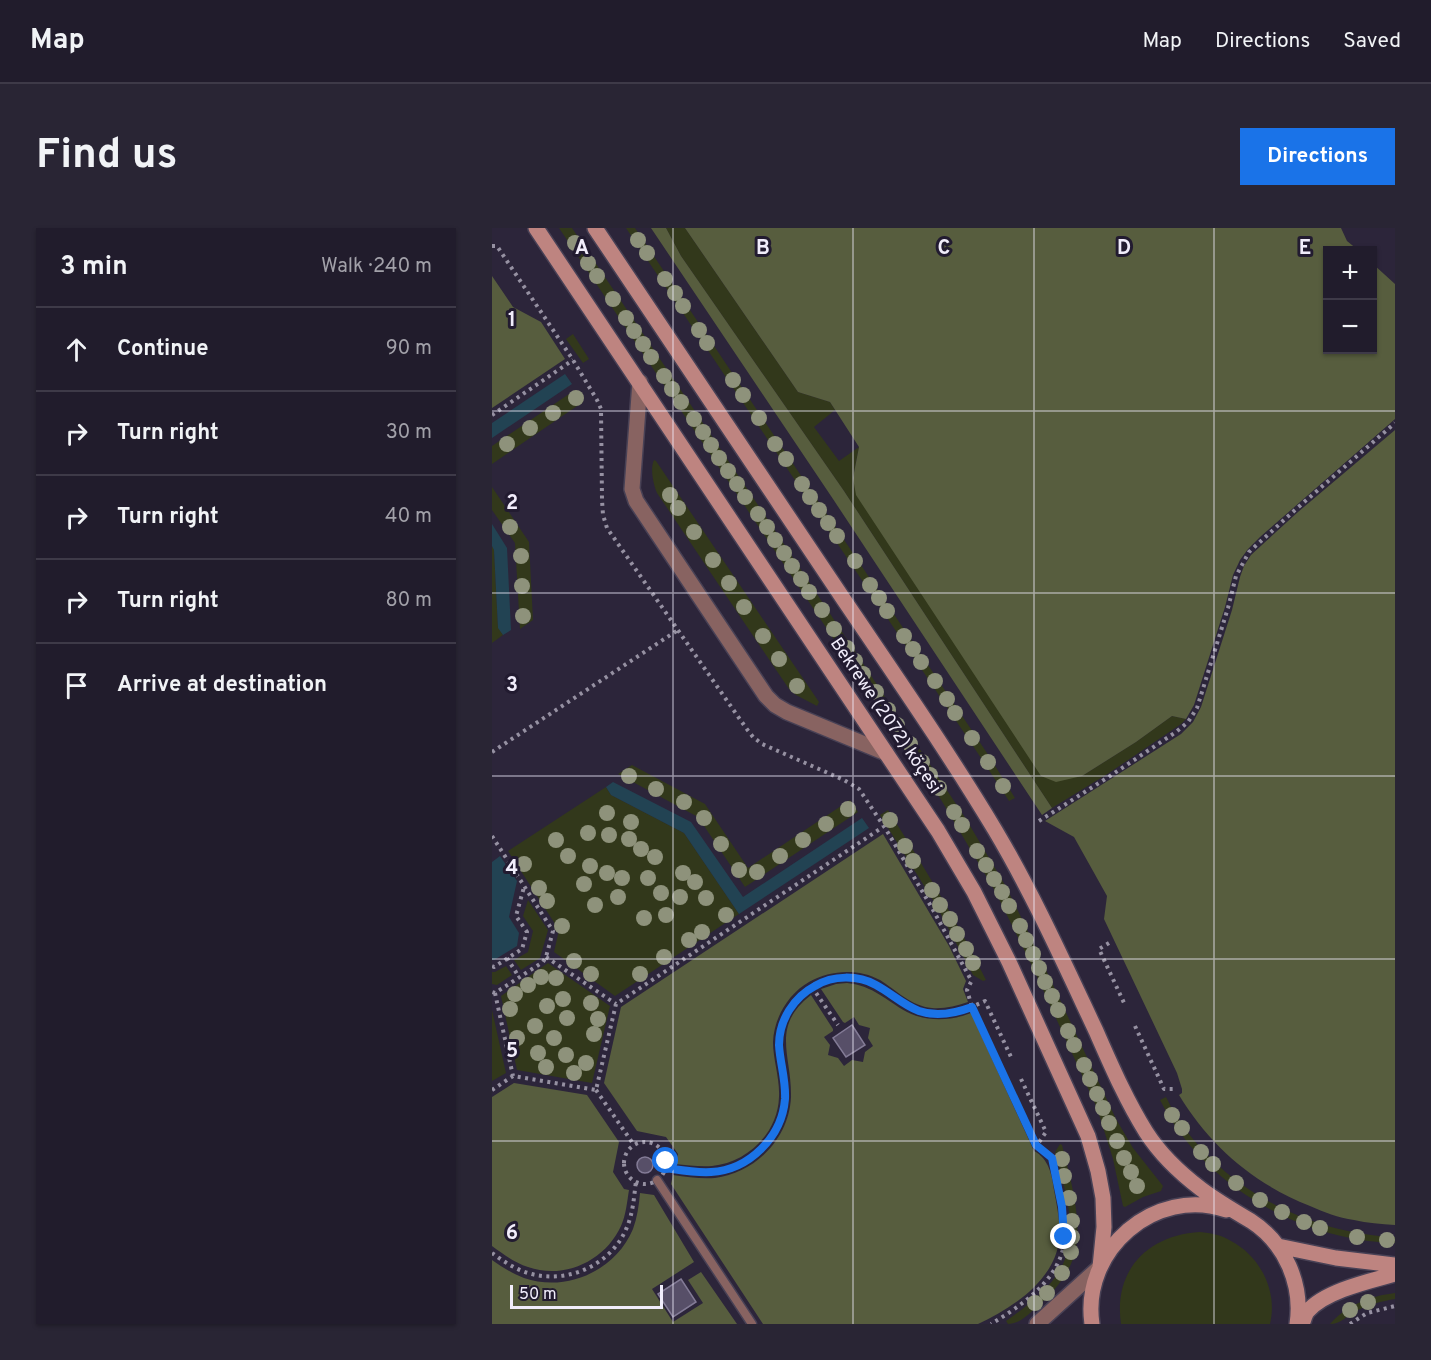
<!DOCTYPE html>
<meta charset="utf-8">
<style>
:root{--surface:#211c2c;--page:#292534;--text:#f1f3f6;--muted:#a2a1a9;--line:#3e3a48;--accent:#1a73e8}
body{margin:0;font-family:Overpass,sans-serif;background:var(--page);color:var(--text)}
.controls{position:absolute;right:18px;top:18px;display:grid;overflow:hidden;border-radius:0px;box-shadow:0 2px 4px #0004}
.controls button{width:54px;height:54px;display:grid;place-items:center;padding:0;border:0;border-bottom:2px solid var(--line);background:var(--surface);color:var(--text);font:30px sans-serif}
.scale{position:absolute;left:18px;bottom:15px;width:153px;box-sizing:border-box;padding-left:6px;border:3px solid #f1edfb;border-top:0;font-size:16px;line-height:21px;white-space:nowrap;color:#f1edfb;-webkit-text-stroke:4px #221b30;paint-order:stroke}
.stop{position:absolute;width:18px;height:18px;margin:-14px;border:4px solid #1a73e8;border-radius:50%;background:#fff}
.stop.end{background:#1a73e8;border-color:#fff;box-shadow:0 2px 6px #0008}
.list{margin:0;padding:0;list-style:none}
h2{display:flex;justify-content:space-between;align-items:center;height:78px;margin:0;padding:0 24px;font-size:26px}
h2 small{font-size:20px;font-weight:400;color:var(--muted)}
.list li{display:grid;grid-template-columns:39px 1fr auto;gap:18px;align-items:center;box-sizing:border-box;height:84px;padding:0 24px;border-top:2px solid var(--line)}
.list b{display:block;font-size:22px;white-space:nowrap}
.list em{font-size:20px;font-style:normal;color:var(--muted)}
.icon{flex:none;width:33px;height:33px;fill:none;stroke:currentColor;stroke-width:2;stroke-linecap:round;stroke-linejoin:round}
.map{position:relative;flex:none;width:903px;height:1096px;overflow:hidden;border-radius:0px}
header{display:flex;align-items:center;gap:36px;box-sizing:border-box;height:84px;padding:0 30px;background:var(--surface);border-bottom:2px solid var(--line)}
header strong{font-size:28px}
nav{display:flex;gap:33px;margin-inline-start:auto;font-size:21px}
.intro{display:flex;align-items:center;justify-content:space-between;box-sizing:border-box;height:144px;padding:0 36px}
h1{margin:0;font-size:42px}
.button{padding:15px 27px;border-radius:0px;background:var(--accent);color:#fff;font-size:21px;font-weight:700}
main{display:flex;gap:36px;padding:0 36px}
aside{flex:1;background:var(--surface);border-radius:0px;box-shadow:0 2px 4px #0004}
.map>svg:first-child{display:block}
</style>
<header>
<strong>Map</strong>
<nav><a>Map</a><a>Directions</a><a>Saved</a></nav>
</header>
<div class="intro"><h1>Find us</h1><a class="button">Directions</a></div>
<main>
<aside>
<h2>3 min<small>Walk · 240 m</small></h2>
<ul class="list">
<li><svg class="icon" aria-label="ahead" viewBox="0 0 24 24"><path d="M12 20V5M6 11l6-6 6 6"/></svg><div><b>Continue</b></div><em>90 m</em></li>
<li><svg class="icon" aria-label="right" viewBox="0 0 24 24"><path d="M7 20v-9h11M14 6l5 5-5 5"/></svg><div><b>Turn right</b></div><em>30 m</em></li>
<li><svg class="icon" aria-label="right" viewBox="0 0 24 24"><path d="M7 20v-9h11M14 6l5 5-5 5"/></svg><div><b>Turn right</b></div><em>40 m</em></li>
<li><svg class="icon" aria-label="right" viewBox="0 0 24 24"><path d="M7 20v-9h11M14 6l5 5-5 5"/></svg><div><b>Turn right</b></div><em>80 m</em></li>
<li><svg class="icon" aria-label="arrive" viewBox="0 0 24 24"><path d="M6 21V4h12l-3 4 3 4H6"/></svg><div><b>Arrive at destination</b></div></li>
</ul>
</aside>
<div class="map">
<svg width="903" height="1096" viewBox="0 0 903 1096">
<rect width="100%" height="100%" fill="#2c253a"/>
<path fill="#32381b" d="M67 0H80L266 277 474 591 513 657 531 693 624 891 641 920 671 958 669 963 651 969 633 979 631 978 621 931 605 880 542 742 503 663 448 570Z
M134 0H143L497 528 523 570 517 573 491 533Z
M174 0H193L306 164 338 174 343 182 322 199 347 233 367 219 361 250 590 548 644 514 680 488 694 491 689 496 617 545 560 580 352 263 189 28Z
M81 106 97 131 91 135 74 111Z
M83 162 91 174 0 236V218Z
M162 232 164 233 327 474 325 478 304 467 297 461 165 265C161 256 158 240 162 232Z
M0 259 37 314 41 392 28 401 23 315 0 282Z
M0 318 2 322 6 399 11 407 0 415Z
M140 537 213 576 256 640 358 572 366 584 253 659 206 589 126 546Z
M114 559 119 567 192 605 247 686 123 768 62 724 67 702 16 623Z
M396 582C431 637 465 693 494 752L491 753 481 747 444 677 388 587Z
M36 672 56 702 48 730 29 742 22 732 36 724 41 703 31 688Z
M56 735 118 778 100 855 25 842 9 768Z
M14 738 20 747 5 757 0 756V744H3Z
M0 782 14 845 0 853Z
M674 869C715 953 812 1006 903 1009V1015C809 1012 711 958 668 872Z
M568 916 570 917C578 949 592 996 582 1028 576 1047 562 1064 547 1077 538 1085 528 1096 516 1096L514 1093C538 1076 567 1055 575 1025 584 993 571 955 563 924Z
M708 1004C719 1005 730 1007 739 1013 768 1028 786 1063 778 1096H629C621 1042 656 1007 708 1004Z
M903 1065V1071C890 1073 876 1077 864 1083 854 1088 849 1096 838 1096 855 1077 878 1068 903 1065Z"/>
<path fill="#575d3e" d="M159 0H174L189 28 352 263 560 580 550 587 341 271Z
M193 0H849L855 13 866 22H836V122H880L881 36 903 56V191L768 309 756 321 748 332 741 347 733 379 702 477 694 491 680 488 644 514 590 548 564 554 549 548 364 267 361 250 367 219 338 174 306 164Z
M0 48 21 79 49 94 73 131 0 180Z
M903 202V997C889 996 875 995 862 992 846 990 832 984 818 978 762 956 718 918 687 867L690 865V861L685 845 612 691 615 668 582 609 553 593 689 506 701 494 709 479 740 382 748 349 752 338 759 327 806 284Z
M391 606 457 718 474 753 471 761 476 774C464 778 452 781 440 780 419 778 404 762 388 752 366 740 338 742 317 754 296 766 282 790 281 814 281 832 288 850 287 869 286 905 255 935 220 938 208 939 195 937 183 936L186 926 174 909 145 903 112 855 129 779Z
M355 755C382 758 393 772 415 784 435 794 459 793 479 785L542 923C557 931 560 947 562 962 565 979 569 996 567 1013 562 1053 519 1081 486 1096H271L179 956 181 947C195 949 209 951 223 950 263 945 297 911 299 869 300 827 278 799 319 767L341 801V803L332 809 338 817 336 827 346 830 352 838 360 832 371 834 373 824 381 818 376 810 378 800 367 797 362 789 353 795 351 794 329 761 344 756Z
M22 855 95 867 127 914 121 944 132 961 137 962C135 974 134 987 129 998 113 1033 72 1052 36 1039 23 1035 11 1026 0 1018V869Z
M148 965 162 967 202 1034 160 1061 181 1094 211 1075 196 1052 209 1044 245 1096H0V1032C10 1039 21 1046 32 1050 75 1065 124 1042 141 1001 145 990 147 977 148 965Z"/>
<path fill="#224353" d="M73 146 80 156 0 210V195Z
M0 296 15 320 19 402 11 407 6 400 2 322 0 318Z
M121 554 199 594 251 669 370 590 377 600 247 686 192 605 119 567 114 559Z
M8 628 25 653 17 689 27 705 25 718 2 732H0V634Z"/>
<path fill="#574f68" stroke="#837b96" stroke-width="1.5" d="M360 797 373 817 354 829 341 810Z
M145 937a8 8 0 1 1 16 0a8 8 0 1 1-16 0Z
M189 1051 204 1074 181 1089 166 1066Z"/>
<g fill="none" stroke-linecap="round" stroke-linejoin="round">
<defs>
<path id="service" d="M165 952 260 1096"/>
<path id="minor" d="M148 154 140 261 144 273 274 468 283 477 295 484 394 525
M545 1096 608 1039"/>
<path id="secondary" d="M44 0 446 603 482 664 517 734 596 908 606 943 611 970 612 999 608 1039
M103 0C186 123 268 246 350 369 402 446 455 522 503 602 541 666 572 735 604 803 619 837 634 872 654 904 668 926 688 945 709 961 725 973 742 983 759 993 793 1015 811 1056 805 1096
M786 1018 844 1030 903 1037
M600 1096C589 1022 663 958 734 982
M810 1096C812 1092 813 1086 816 1083 833 1063 878 1053 903 1046"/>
</defs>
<use href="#service" stroke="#484155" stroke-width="11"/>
<use href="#minor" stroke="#484155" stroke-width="18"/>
<use href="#secondary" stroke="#484155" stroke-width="18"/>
<path stroke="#9691a2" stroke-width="4" stroke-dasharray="3 4.5" stroke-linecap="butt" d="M0 18H5L81 132 105 172 109 181 110 272 111 287 115 300 254 500 261 509 270 516 352 552 367 561 395 603 440 680 478 750 479 754 475 762 480 779 544 917C549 921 555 924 559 929 565 938 566 954 568 965 571 981 574 999 572 1016 566 1053 529 1078 499 1096
M0 187 81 132
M0 524 186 402
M547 593 618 548 684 504 696 494 705 480 736 380 744 348 757 324 803 282 903 195
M0 608 61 703 54 729 51 734 3 765 0 764
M617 715 607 721 633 777
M54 729 124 776
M15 730 27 749
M0 738 2 739 30 721 35 704 24 688 32 659
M320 759 346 797
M3 765 21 848
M643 798 672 861H683
M529 851 554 904 545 917
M0 862 21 848 104 862 124 776 391 599
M104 862 142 917
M132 935a21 21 0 1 1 42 0a21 21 0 1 1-42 0Z
M174 941C189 942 205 945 220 944 265 941 293 903 293 859 293 849 290 838 288 828 286 806 291 784 307 769 327 750 359 744 384 757 400 765 413 779 431 784 453 789 474 782 493 773L519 829
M0 1025C11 1033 23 1041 36 1045 75 1057 120 1037 135 999 141 985 142 969 144 953
M858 1096 875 1085 903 1078"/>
<use href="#service" stroke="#886361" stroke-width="8"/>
<use href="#minor" stroke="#886361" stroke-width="15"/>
<use href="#secondary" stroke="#be8480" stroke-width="15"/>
</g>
<g fill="#8e927b">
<circle cx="146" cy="12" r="8"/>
<circle cx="83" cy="15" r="8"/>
<circle cx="155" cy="25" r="8"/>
<circle cx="96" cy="35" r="8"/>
<circle cx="105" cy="48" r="8"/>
<circle cx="173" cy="51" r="8"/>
<circle cx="183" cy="65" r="8"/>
<circle cx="121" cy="71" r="8"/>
<circle cx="191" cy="78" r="8"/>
<circle cx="134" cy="90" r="8"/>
<circle cx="207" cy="102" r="8"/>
<circle cx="142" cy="103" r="8"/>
<circle cx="215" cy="115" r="8"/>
<circle cx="151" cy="116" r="8"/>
<circle cx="159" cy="129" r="8"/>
<circle cx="172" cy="148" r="8"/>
<circle cx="241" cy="152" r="8"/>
<circle cx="180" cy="161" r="8"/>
<circle cx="251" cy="167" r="8"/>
<circle cx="84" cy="170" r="8"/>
<circle cx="189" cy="174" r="8"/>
<circle cx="61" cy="185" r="8"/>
<circle cx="267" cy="190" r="8"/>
<circle cx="202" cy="191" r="8"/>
<circle cx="38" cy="200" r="8"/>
<circle cx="211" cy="204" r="8"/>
<circle cx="15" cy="216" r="8"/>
<circle cx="283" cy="216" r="8"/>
<circle cx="219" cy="217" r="8"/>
<circle cx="227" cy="230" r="8"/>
<circle cx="294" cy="231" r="8"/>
<circle cx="236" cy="243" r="8"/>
<circle cx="245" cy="256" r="8"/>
<circle cx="310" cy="256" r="8"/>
<circle cx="178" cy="267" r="8"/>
<circle cx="253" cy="269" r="8"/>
<circle cx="318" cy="269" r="8"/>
<circle cx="186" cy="280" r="8"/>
<circle cx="327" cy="282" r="8"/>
<circle cx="266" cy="286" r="8"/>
<circle cx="336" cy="295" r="8"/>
<circle cx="18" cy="299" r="8"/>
<circle cx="275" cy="299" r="8"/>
<circle cx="202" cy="304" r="8"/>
<circle cx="345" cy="308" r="8"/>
<circle cx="283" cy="312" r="8"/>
<circle cx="292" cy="325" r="8"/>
<circle cx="29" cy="328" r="8"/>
<circle cx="221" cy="332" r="8"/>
<circle cx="363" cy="333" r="8"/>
<circle cx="300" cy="338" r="8"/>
<circle cx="309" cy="351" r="8"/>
<circle cx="237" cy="355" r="8"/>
<circle cx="378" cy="357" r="8"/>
<circle cx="30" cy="358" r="8"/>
<circle cx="317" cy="364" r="8"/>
<circle cx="387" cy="370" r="8"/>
<circle cx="252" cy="379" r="8"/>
<circle cx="330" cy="382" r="8"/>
<circle cx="395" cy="383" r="8"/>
<circle cx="31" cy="388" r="8"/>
<circle cx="342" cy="401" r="8"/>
<circle cx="271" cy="408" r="8"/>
<circle cx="412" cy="408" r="8"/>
<circle cx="355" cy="420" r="8"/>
<circle cx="421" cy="421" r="8"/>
<circle cx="287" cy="431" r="8"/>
<circle cx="363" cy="433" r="8"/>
<circle cx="429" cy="434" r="8"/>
<circle cx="371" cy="446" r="8"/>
<circle cx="443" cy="453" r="8"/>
<circle cx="305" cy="458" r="8"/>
<circle cx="384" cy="464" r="8"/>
<circle cx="455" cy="471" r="8"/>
<circle cx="396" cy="482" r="8"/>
<circle cx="463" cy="485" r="8"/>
<circle cx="405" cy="497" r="8"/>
<circle cx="480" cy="510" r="8"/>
<circle cx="418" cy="516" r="8"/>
<circle cx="430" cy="534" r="8"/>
<circle cx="496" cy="534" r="8"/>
<circle cx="438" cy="547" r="8"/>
<circle cx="137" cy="548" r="8"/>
<circle cx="511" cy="558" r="8"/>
<circle cx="447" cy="560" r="8"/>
<circle cx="164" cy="561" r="8"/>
<circle cx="192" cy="574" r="8"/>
<circle cx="356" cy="581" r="8"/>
<circle cx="462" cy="584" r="8"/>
<circle cx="115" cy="585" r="8"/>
<circle cx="212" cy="590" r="8"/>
<circle cx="398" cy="592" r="8"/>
<circle cx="139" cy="594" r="8"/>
<circle cx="334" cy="596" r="8"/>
<circle cx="470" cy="597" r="8"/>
<circle cx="96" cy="605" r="8"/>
<circle cx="117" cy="607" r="8"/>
<circle cx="137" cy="611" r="8"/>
<circle cx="64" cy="612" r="8"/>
<circle cx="311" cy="612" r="8"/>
<circle cx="229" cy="616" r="8"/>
<circle cx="413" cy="618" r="8"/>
<circle cx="149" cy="621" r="8"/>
<circle cx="485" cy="623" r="8"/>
<circle cx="76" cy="628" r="8"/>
<circle cx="288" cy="628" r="8"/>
<circle cx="163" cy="629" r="8"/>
<circle cx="421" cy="633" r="8"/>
<circle cx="32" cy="636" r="8"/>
<circle cx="494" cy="637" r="8"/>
<circle cx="98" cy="638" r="8"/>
<circle cx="247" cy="642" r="8"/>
<circle cx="265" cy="644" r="8"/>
<circle cx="115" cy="645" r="8"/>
<circle cx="191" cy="645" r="8"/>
<circle cx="130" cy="650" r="8"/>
<circle cx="156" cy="650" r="8"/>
<circle cx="502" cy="651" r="8"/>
<circle cx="203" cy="654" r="8"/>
<circle cx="92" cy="656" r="8"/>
<circle cx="47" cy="660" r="8"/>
<circle cx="440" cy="662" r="8"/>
<circle cx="510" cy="664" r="8"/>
<circle cx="169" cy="665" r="8"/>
<circle cx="126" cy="669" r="8"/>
<circle cx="188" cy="669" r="8"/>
<circle cx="214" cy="670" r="8"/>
<circle cx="55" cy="673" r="8"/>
<circle cx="103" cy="677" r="8"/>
<circle cx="448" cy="677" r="8"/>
<circle cx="517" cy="678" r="8"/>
<circle cx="174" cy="687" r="8"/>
<circle cx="234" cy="687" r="8"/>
<circle cx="152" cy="690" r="8"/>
<circle cx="458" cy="691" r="8"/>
<circle cx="70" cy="698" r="8"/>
<circle cx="528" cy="698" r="8"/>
<circle cx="210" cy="704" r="8"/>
<circle cx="465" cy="706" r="8"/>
<circle cx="197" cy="712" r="8"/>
<circle cx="534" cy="712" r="8"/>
<circle cx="474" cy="721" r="8"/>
<circle cx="541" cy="726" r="8"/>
<circle cx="172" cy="729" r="8"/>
<circle cx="82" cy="733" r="8"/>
<circle cx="481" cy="735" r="8"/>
<circle cx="547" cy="740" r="8"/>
<circle cx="99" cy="746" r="8"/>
<circle cx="148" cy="746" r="8"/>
<circle cx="49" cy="749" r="8"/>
<circle cx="64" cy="750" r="8"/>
<circle cx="553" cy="754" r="8"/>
<circle cx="36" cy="757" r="8"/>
<circle cx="23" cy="766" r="8"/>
<circle cx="560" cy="768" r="8"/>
<circle cx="71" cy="771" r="8"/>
<circle cx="99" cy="775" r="8"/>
<circle cx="55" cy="778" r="8"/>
<circle cx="18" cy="781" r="8"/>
<circle cx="566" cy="782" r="8"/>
<circle cx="75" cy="790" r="8"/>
<circle cx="106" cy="791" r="8"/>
<circle cx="43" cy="798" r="8"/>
<circle cx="576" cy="803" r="8"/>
<circle cx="102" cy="806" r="8"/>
<circle cx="25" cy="810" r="8"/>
<circle cx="62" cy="810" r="8"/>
<circle cx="582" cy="817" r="8"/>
<circle cx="46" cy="825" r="8"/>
<circle cx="74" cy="827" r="8"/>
<circle cx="94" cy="835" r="8"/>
<circle cx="592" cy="837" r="8"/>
<circle cx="54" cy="839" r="8"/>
<circle cx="82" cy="845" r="8"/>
<circle cx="598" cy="851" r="8"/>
<circle cx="605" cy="866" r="8"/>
<circle cx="611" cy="880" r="8"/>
<circle cx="680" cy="887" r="8"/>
<circle cx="617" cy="895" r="8"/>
<circle cx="690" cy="900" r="8"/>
<circle cx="625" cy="913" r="8"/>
<circle cx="709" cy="924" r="8"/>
<circle cx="632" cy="930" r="8"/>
<circle cx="570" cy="931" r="8"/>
<circle cx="721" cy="936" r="8"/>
<circle cx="639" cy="944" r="8"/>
<circle cx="572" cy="948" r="8"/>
<circle cx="744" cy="955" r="8"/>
<circle cx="645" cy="958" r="8"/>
<circle cx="577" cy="970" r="8"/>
<circle cx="768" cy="972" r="8"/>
<circle cx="790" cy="984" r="8"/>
<circle cx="580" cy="993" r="8"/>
<circle cx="812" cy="994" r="8"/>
<circle cx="828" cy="1000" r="8"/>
<circle cx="580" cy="1009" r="8"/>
<circle cx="865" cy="1009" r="8"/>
<circle cx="895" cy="1012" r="8"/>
<circle cx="579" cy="1024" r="8"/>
<circle cx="570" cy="1045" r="8"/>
<circle cx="555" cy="1065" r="8"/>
<circle cx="876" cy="1074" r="8"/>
<circle cx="543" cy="1075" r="8"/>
<circle cx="858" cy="1082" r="8"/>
</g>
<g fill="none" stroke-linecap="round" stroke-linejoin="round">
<path stroke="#1a73e8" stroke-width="8" d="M174 933V940C188 942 204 945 219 944 257 942 290 909 293 871 294 852 288 835 287 817 287 792 302 769 323 758 341 747 366 747 384 757 399 765 411 777 427 783 444 789 464 785 480 779L544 917 560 930 570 979 572 1009"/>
</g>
<path fill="none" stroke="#f1edfb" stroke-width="1.5" stroke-opacity="0.55" d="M181 0V1096M361 0V1096M542 0V1096M722 0V1096M0 183H903M0 365H903M0 548H903M0 731H903M0 913H903"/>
<g text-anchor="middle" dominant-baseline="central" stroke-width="6" stroke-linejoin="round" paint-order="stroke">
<g font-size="18" fill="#f1edfb" stroke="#221b30">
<text transform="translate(393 488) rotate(56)">Bekrewe (2072) köçesi</text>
</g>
</g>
<g font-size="20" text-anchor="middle" font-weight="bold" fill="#f1edfb" stroke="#221b30" stroke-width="6" stroke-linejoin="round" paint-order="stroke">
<text x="90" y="26">A</text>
<text x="271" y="26">B</text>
<text x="452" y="26">C</text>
<text x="632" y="26">D</text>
<text x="813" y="26">E</text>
<text x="20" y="98">1</text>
<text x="20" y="281">2</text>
<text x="20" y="463">3</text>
<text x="20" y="646">4</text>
<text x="20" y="829">5</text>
<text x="20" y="1011">6</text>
</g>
</svg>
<div class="controls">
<button>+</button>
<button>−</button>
</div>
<div class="scale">50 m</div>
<div class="stop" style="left:174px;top:933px"></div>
<div class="stop end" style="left:572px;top:1009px"></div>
</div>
</main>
